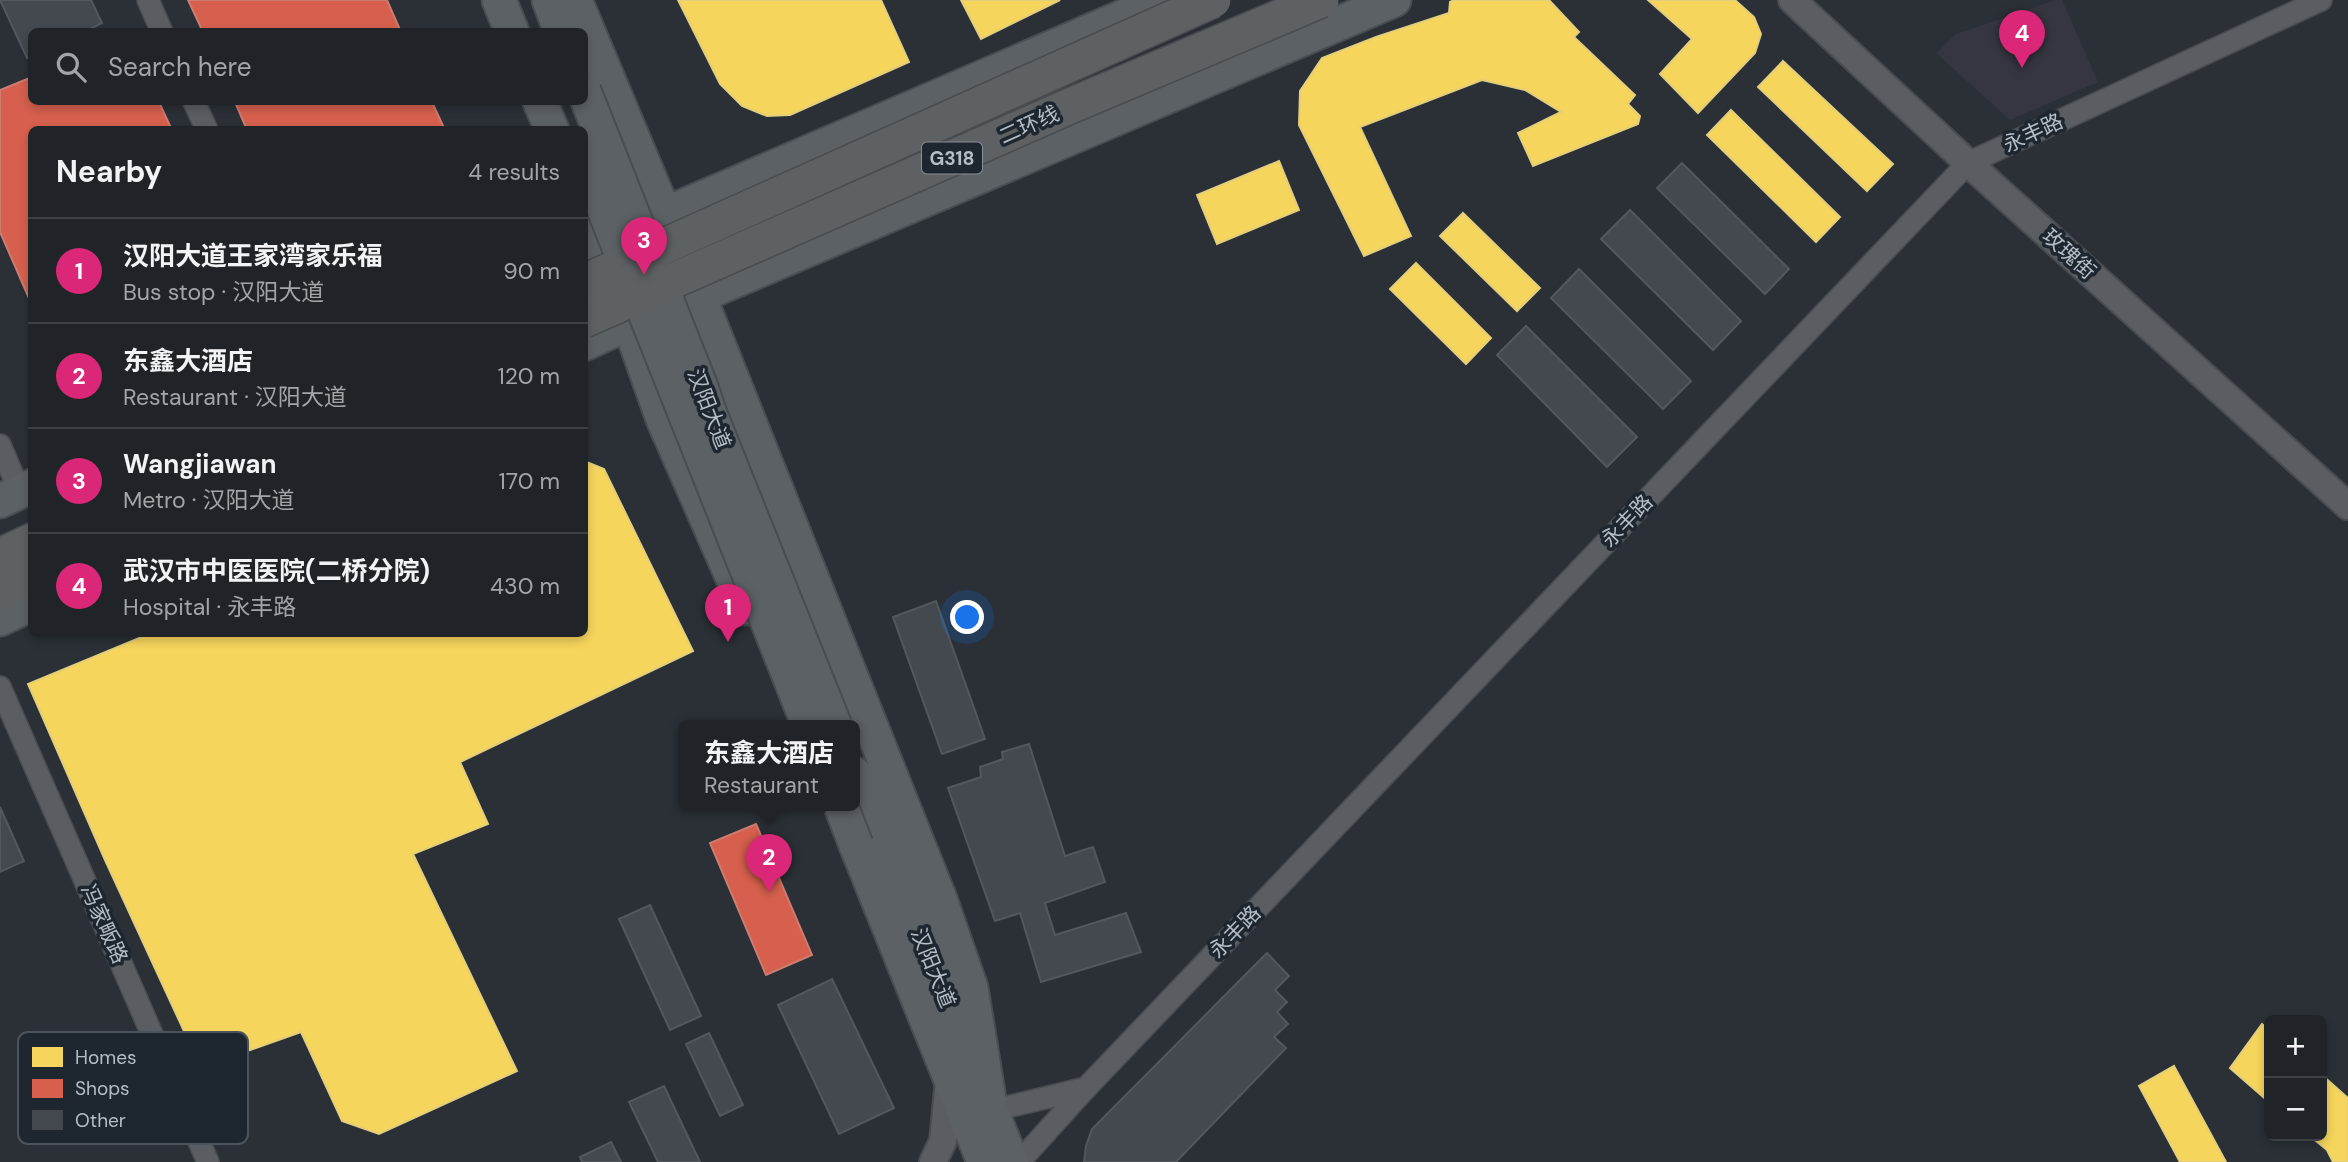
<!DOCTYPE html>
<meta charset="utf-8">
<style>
:root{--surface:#202428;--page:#2d3034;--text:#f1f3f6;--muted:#a2a4a8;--line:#3d4145;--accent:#db2777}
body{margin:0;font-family:"DM Sans","Noto Sans SC",sans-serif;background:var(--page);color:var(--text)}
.controls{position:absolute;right:21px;bottom:21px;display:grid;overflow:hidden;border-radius:10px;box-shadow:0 4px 10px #0003}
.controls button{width:63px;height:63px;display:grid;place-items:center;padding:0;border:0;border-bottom:2px solid var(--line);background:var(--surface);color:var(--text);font:35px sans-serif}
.you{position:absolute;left:968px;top:618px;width:24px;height:24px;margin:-18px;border:5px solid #fff;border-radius:50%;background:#1a73e8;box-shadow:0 0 0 10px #1a73e833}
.badge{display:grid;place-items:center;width:46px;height:46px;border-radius:50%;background:var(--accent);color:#fff;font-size:23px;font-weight:700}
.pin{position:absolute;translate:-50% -58px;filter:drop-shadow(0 2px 4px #0008)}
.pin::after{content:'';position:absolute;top:37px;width:24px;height:21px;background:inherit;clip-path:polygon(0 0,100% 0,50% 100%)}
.popup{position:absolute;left:678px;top:720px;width:182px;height:91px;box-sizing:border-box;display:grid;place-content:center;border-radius:10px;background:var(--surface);filter:drop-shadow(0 2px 5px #0005);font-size:23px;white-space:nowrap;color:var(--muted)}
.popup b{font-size:26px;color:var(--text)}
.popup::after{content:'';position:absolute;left:50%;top:100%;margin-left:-14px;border:14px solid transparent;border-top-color:var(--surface)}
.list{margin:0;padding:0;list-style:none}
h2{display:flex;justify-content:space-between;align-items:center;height:91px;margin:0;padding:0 28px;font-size:30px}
h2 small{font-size:23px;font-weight:400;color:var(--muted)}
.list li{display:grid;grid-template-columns:46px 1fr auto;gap:21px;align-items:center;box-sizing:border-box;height:105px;padding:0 28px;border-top:2px solid var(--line)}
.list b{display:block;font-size:26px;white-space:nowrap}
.list p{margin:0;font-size:23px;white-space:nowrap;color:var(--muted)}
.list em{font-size:23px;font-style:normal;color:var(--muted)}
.icon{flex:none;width:38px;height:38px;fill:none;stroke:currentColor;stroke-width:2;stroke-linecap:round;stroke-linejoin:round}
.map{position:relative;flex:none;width:2348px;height:1162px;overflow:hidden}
.search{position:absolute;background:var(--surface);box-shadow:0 4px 10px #0003;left:28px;top:28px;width:560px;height:77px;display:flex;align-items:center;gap:18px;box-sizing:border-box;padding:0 24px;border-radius:10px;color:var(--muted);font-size:26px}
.panel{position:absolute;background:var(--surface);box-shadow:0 4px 10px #0003;left:28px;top:126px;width:560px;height:511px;border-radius:10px}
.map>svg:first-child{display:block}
</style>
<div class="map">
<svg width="2348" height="1162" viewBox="0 0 2348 1162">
<rect width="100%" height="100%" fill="#2a3036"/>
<path fill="#363641" d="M2056 0H2062L2098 82 2010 120 1936 53 1956 34Z"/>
<path fill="#f6d55c" stroke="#e2ce7c" stroke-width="2" d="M678 0H881L909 62 790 115 767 116 742 106 720 84Z
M961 0H1060L981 39Z
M1454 0H1549L1579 32 1574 37 1635 95 1628 104 1640 116 1638 124 1533 166 1518 133 1561 112 1525 90 1482 80 1360 127 1411 236 1364 256 1299 125 1300 91 1322 58 1376 37 1449 13 1450 2Z
M1648 0H1735L1754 17 1761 34 1755 53 1698 113 1660 74 1692 39Z
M1783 61 1893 164 1867 191 1758 87Z
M1731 110 1840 217 1816 242 1707 135Z
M1279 161 1299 210 1217 244 1197 195Z
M1463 213 1540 288 1517 311 1440 236Z
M1416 263 1491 338 1466 364 1390 289Z
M584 461 604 469 693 651 460 762 488 824 413 854 517 1071 379 1134 342 1121 301 1032 228 1058 189 1042 105 860 28 684 149 634H584Z
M2262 1024 2269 1030V1102L2230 1068Z
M2174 1066 2226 1162H2180L2139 1086Z
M2322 1075 2348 1098V1162H2333L2327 1150 2310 1136H2322Z"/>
<path fill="#d6604d" stroke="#cc7c71" stroke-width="2" d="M188 0H387L401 32H203Z
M32 77V102H159L172 130H32V305L0 232V90Z
M235 102H432L445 130H247Z
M756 824 812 955 766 975 710 843Z"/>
<path fill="#43494e" stroke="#52585d" stroke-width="2" d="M0 0H91L102 23 84 32H32V56L27 58Z
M1682 163 1789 269 1765 294 1657 188Z
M1630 210 1741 321 1713 350 1601 239Z
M1579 269 1691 381 1663 409 1551 298Z
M1526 326 1637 437 1607 467 1497 355Z
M936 601 985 739 942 754 893 617Z
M1029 744 1065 856 1093 847 1105 882 1045 903 1055 935 1126 913 1141 952 1041 982 1020 913 995 921 948 788 981 777 980 767 1003 759 1002 752Z
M0 807 24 861 0 872Z
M650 905 701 1016 670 1030 619 919Z
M1267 953 1289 976 1275 990 1287 1002 1277 1012 1288 1024 1274 1037 1286 1048 1176 1162H1084L1086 1146 1092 1129Z
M832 979 894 1108 839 1134 778 1005Z
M709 1033 743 1105 720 1116 686 1044Z
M664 1086 700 1162H658L629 1102Z
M611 1142 621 1162H582L580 1157Z"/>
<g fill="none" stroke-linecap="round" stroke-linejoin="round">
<defs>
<path id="minor" d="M148 0 162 32
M194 102 207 130
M0 445 20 492
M0 687 208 1162
M991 1111 1086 1088
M1019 1162 1086 1088 1968 163 2321 0"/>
<path id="tertiary" d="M1792 0 1968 163 2348 506
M933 1162 943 1141 949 1080"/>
<path id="primary" d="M499 0 512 32
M549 0 561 32
M575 0 699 296 940 899 971 988 991 1111
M540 102 552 130
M584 207 629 323 663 419 746 608
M584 249 1162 0
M584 344 629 323 699 296 1394 0
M0 501 32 486
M0 619 32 604
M855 774 1012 1162
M856 845 984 1162"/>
<path id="trunk" d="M0 556 32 541
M0 588 32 573"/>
</defs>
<use href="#minor" stroke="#484c50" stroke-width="24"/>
<use href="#tertiary" stroke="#484c50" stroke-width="30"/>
<use href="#primary" stroke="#484d52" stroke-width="37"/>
<use href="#trunk" stroke="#474c51" stroke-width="38"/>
<use href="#minor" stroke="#5a5e63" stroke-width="21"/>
<use href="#tertiary" stroke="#5a5e63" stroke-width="26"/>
<use href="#primary" stroke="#5c6165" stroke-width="33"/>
<use href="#trunk" stroke="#5e6164" stroke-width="35"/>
<defs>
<path id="primary-bridge" d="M584 91 701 387 710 414 835 726
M584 159 809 726
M841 806 856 845"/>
<path id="trunk-bridge" d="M584 282 1213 0
M584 320 1070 106 1321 0"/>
</defs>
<use href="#primary-bridge" stroke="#484d52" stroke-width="37" stroke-linecap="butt"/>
<use href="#trunk-bridge" stroke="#474c51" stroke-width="38" stroke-linecap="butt"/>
<use href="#primary-bridge" stroke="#5c6165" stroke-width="33"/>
<use href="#trunk-bridge" stroke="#5e6164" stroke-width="35"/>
</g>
<g text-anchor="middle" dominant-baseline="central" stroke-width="7" stroke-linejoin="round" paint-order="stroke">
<rect fill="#1e272f" stroke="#889099" stroke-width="2" x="922" y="142.5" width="60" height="31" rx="5"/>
<g font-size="19" font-weight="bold" fill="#b5bdc6">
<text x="952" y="158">G318</text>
</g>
<g font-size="21" fill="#b5bdc6" stroke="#1e272f">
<text transform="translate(1029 125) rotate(-24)">二环线</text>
<text transform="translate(2033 133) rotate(-25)">永丰路</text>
<text transform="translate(2069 254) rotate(42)">玫瑰街</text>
<text transform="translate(709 409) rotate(69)">汉阳大道</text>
<text transform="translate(1627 521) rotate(-46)">永丰路</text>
<text transform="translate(104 924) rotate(66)">冯家畈路</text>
<text transform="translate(1235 932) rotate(-46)">永丰路</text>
<text transform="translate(933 968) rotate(68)">汉阳大道</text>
</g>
</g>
<rect x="18" y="1032" width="230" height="112" rx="10" fill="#1e272f" stroke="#4b545c" stroke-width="2"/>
<rect x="32" y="1047" width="31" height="20" fill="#f6d55c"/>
<rect x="32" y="1079" width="31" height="19" fill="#d6604d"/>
<rect x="32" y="1110" width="31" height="20" fill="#43494e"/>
<g font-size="19" fill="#b5bdc6">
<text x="75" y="1064">Homes</text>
<text x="75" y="1095">Shops</text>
<text x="75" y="1127">Other</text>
</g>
</svg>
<div class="controls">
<button>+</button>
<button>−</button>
</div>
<div class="you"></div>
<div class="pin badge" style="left:728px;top:642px">1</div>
<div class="pin badge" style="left:769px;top:892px">2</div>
<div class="popup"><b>东鑫大酒店</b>Restaurant</div>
<div class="pin badge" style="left:644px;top:275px">3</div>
<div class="pin badge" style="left:2022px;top:68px">4</div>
<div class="search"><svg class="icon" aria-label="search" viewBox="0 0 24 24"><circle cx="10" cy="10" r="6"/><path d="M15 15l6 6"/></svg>Search here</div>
<section class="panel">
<h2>Nearby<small>4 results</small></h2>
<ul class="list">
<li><span class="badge">1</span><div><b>汉阳大道王家湾家乐福</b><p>Bus stop · 汉阳大道</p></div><em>90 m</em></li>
<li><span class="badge">2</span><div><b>东鑫大酒店</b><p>Restaurant · 汉阳大道</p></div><em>120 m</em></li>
<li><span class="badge">3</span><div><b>Wangjiawan</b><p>Metro · 汉阳大道</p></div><em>170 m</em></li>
<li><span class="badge">4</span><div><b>武汉市中医医院(二桥分院)</b><p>Hospital · 永丰路</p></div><em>430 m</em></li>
</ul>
</section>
</div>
